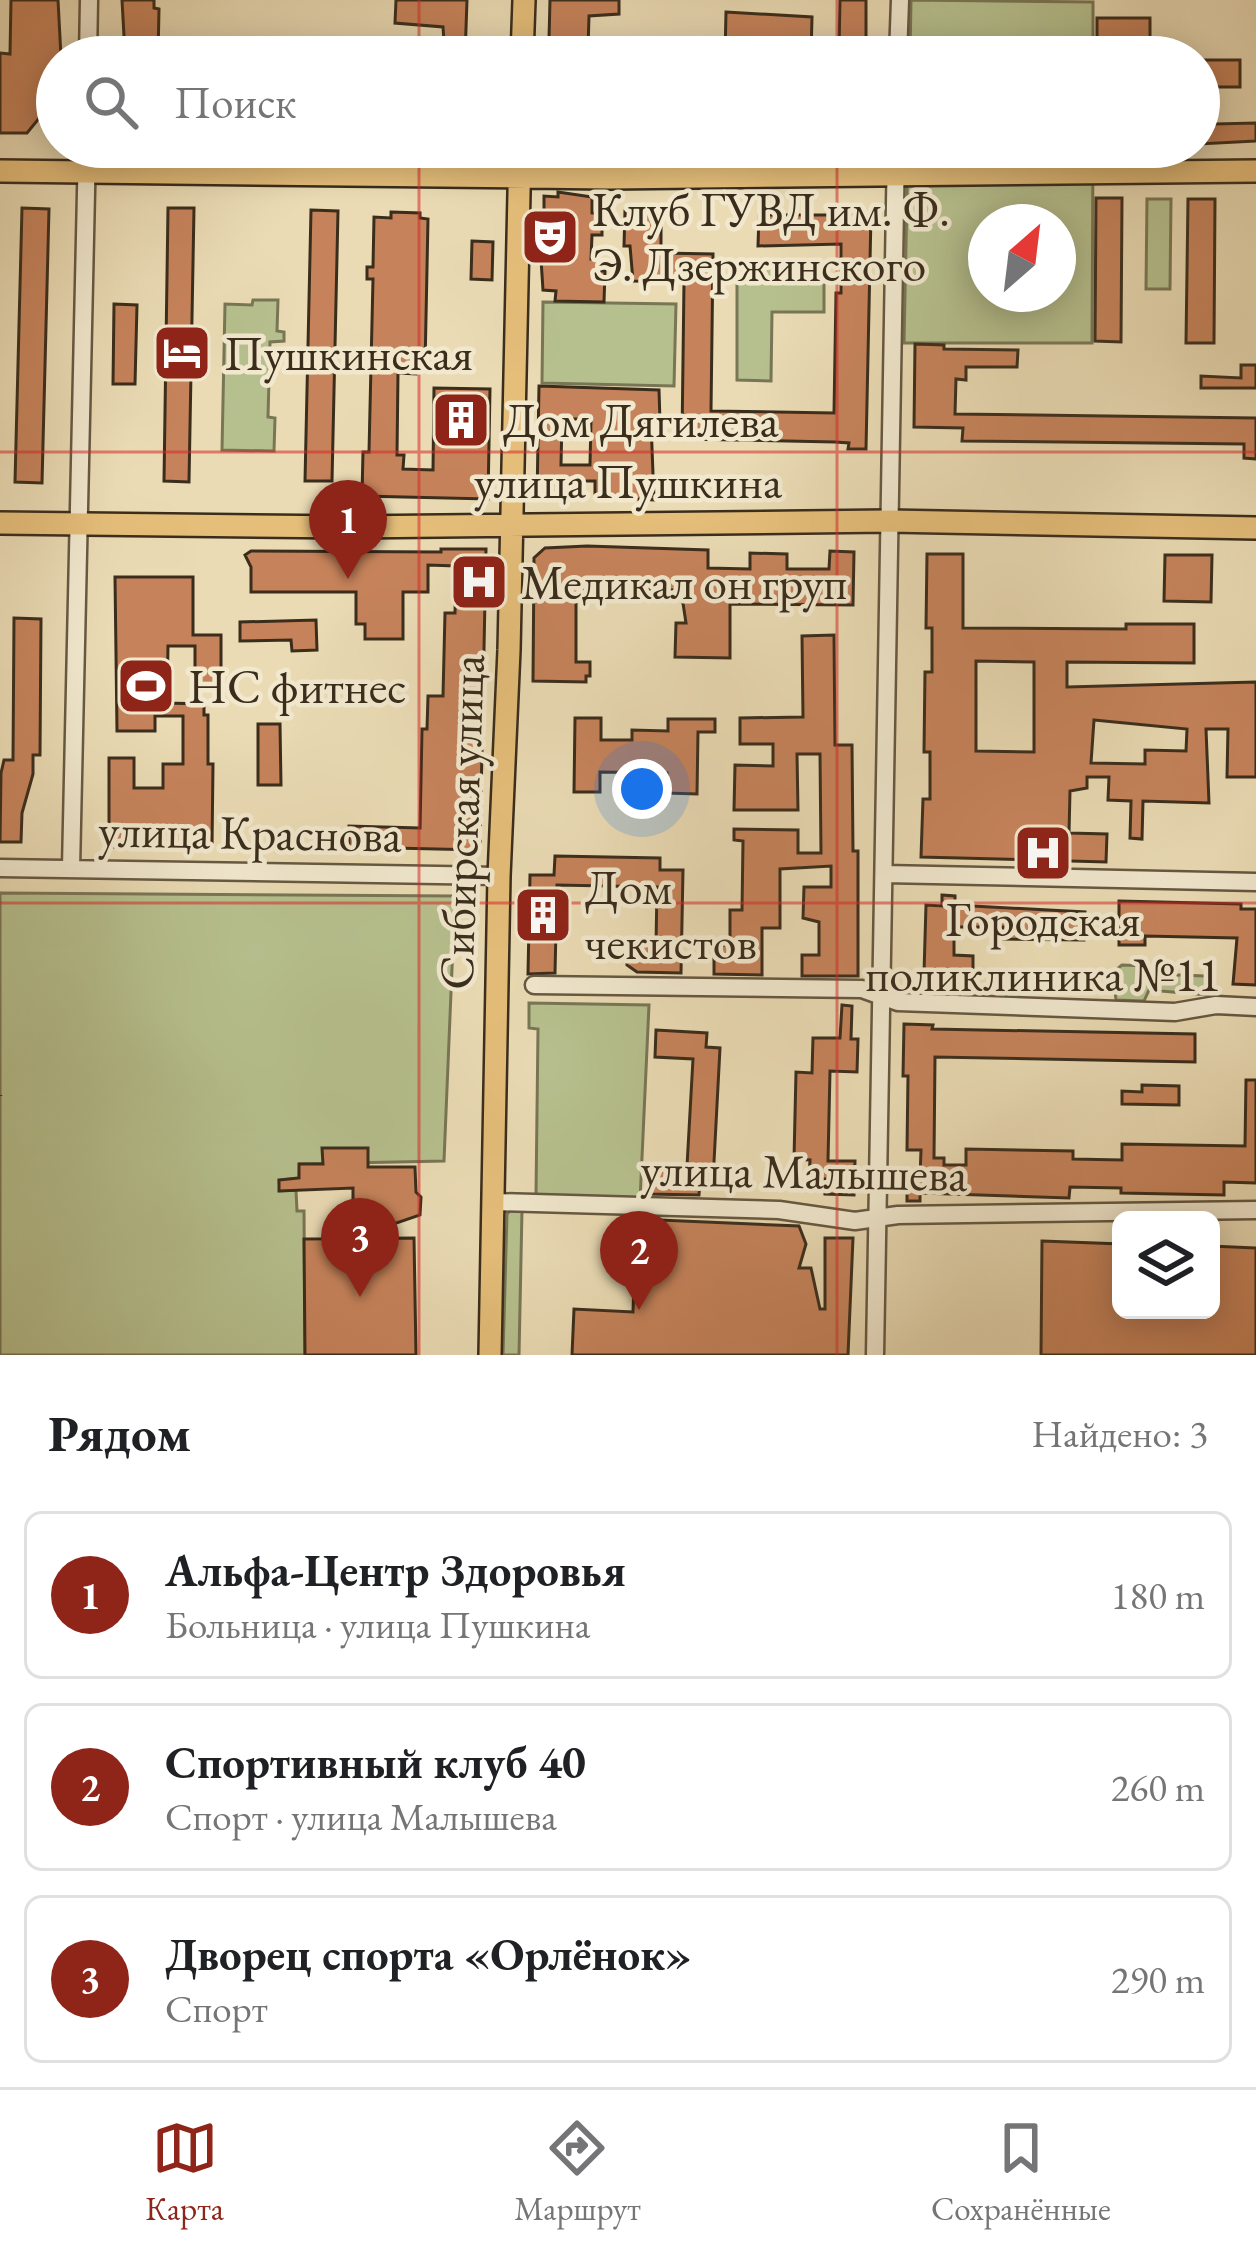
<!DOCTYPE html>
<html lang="ru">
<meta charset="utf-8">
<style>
:root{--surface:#fff;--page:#f6f6f6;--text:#202124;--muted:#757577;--line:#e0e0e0;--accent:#8f2418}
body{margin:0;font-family:"EB Garamond",serif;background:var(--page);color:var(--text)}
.controls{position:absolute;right:36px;bottom:36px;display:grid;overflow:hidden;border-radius:18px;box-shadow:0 6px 30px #0003}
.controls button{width:108px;height:108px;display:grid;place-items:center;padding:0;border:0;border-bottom:3px solid var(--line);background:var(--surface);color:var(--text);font:60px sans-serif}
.compass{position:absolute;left:968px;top:204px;width:108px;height:108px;border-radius:50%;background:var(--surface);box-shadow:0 6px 30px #0003;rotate:28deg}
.you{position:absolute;left:642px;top:789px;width:42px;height:42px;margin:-30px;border:9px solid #fff;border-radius:50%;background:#1a73e8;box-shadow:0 0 0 18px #1a73e833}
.badge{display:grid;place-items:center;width:78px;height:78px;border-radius:50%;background:var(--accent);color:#fff;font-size:39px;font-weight:700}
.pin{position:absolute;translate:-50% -99px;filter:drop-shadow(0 3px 6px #0008)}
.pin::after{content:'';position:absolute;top:63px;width:42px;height:36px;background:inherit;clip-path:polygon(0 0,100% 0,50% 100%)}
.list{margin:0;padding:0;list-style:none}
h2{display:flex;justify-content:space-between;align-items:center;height:156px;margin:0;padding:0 48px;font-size:51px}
h2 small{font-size:39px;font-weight:400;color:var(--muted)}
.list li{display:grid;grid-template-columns:78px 1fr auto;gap:36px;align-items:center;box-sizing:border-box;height:168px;margin:0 24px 24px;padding:0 24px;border:3px solid var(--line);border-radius:18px}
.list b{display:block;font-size:45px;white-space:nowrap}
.list p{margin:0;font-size:39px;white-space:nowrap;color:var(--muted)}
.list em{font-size:39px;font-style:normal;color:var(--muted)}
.icon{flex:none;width:66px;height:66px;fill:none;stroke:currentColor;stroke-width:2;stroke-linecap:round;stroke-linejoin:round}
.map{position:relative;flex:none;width:1256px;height:1355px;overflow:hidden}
.search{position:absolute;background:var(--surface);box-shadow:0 6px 30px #0003;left:36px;right:36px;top:36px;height:132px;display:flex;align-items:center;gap:30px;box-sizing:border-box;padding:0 42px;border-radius:66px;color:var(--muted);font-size:45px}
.sheet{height:732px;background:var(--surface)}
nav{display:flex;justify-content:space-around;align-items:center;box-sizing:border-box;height:168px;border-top:3px solid var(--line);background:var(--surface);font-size:33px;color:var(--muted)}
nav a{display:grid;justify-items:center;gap:6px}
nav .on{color:var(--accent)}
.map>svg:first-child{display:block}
</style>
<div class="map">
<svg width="1256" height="1355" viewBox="0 0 1256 1355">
<rect width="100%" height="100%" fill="#eadbb4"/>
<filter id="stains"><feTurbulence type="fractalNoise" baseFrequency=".00167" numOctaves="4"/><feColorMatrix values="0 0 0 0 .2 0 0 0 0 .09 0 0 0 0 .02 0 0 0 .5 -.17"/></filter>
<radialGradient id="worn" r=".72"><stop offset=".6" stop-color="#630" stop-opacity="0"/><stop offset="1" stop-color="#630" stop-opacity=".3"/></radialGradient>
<path fill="#b6c08e" stroke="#787655" stroke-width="3" fill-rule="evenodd" d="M911 0 1093 2V57H910Z
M908 147H1093L1092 343H904ZM986 222H1058V294H986Z
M1147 199H1171L1170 289H1146Z
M737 267H824V312H772L771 381 737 380Z
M253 300H278L277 331 284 332V341L270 342 268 417 275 418 274 451 222 450 225 304 252 305Z
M543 302 676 304 674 386 542 383Z
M0 893 455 896 444 1161 300 1164 299 1178 279 1180 280 1191 296 1190 297 1211H304L305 1355H0Z
M1122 965 1146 966 1150 974 1205 976 1209 995 1149 990 1144 1001 1116 1000 1113 972Z
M529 1003 649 1005 640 1201 536 1196 538 1029 529 1028Z
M511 1210H522L519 1355H503L507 1214Z"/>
<path fill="#c6835b" stroke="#3a2d1c" stroke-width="3" fill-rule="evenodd" d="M11 0H58L61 57H57V74H50V118L40 117 27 133H0V53L10 54Z
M122 0H154V8L159 9 158 57 125 54Z
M396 0H467L465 57H445L443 27 395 23Z
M550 0H619V14L589 16 588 49 575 48V40L549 39Z
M840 0H866V45L874 46V57H844L845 47 839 48Z
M726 12 812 17 811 57H725Z
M1097 18H1150V39H1161V57H1097Z
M1199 60H1240V87H1199Z
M1199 114H1215V124L1256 123V141L1199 144Z
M558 192 592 197V213L602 214V235H592L591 259H598V271H605L604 302 555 301 556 291 543 290 538 213H544V196L558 197Z
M1096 198H1122L1121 342 1095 341Z
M1188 199H1215L1214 343H1186Z
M22 208 49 209 42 483 15 482Z
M168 208H194L189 482 164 481Z
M311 210 338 211 332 481H305Z
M625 211H661V253L713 254 711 411 834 413 836 293H841V244L758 246 759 215H871L866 449H848L849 443 835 442 682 439 684 282 633 281 630 246H624Z
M391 212 420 213V218L428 219 425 367H416V374L398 373 397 455H404L403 469 433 470 434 388 490 389 488 499 362 496 363 452H369L373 279H367V267H373L374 217 391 218Z
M472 241 493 242 492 280 471 279Z
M114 304 137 305 135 384H113Z
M915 344 944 345V349L1018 350 1017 367H966V380L956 379 955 414 1256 418V459L1244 458V444L962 441 963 428 914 427Z
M1241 365H1256V388H1201V376L1241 378Z
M539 386 659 390 660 422H651L654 500 595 497V481H573V499L537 498ZM562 419H591L590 465H561Z
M587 546 708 550V568L750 569V553L787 554V569H829L830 551 854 552 853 605 730 604V658L675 657 676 623H686L681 590H585L576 598V662H590V676H586V682L533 681 534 558 545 548Z
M441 549H486L480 850 349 847V826L420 828 422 729H427L428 696H443L445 613H455L456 566 428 565V592H403V639H365V624H356V592H251V567L245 555 251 551 441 552Z
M927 554H963V628L1126 629V624H1194V663L1067 662V687L1256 682V777H1227L1228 729H1206L1209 803 1143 801 1142 839 1130 838 1131 801 1108 800 1109 777H1087V788L1070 791 1069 833 1107 834 1106 862 921 857 923 799H930V752H924L925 672H932V628H926ZM976 661 1034 662V752L976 751ZM1094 720 1187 729 1186 751 1145 750V764L1091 763Z
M1165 555H1212L1211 602 1164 601Z
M115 577H193V635H221V686H195V646H168L167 703 204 704V715H208V764H213L212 847H109V758H134V788H163V764H183V716H155V731H117Z
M14 618 41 619 40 755H33V774L22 813 21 842H0L1 773 4 760H13Z
M316 620 317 650 292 651 291 640 240 641V622Z
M834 635 835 745H852L853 851H858V976H802V955H819V922L803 918 804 887H831V866L780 869V928H762V975L714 974V945H730V910H742L743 841 734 840V829L798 830V853H821L820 754H797L798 810H734L735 765 773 766V744H740V718L803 717 802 636Z
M575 718H601V740H632V730L668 731V719H715V732H698L697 794 667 793V773L600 772V792H574Z
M258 724H280L281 785H258Z
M555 856 660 858V870H683L681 973 637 972 627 965V952L631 947 656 945 657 887 557 885 555 973 528 974 530 875H554Z
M942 895 955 896V905L1085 912 1084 940 1003 939V927H954V955L973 956V973L953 972V979H940V973H924L926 905 942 906Z
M1119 901 1241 904V909H1256V985L1233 984 1237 938 1145 936V945H1119Z
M842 1005 852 1006 851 1039H858L857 1072 830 1071 828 1161H855L854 1195 825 1194V1179L809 1178 810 1160 794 1159 796 1072 812 1073 813 1038H840Z
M904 1024 933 1025 932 1029 1195 1034V1062L935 1057 934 1158H944V1165H966V1149L1073 1151V1159L1122 1160V1144L1245 1146 1246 1080H1256V1183L1224 1182V1195L1121 1193V1188L1070 1187 1069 1198 920 1193V1201H907V1178H920L921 1150H907L908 1076H903Z
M656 1030 707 1033 706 1047 720 1048 713 1181 700 1180 699 1195 648 1194 649 1164 687 1166 693 1059 655 1057Z
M1142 1085 1179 1086V1105L1122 1104V1091L1142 1092Z
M322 1148H368V1167H415L416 1192 421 1197 420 1215 353 1238V1188L279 1191V1180L299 1178V1164H323Z
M636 1219 799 1226 806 1244 799 1268H811L820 1309H825V1238H853L848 1355H572L574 1309 633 1312Z
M414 1238 416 1355H305L304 1239Z
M1042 1241 1121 1244V1310H1211V1246L1256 1248V1355H1041Z"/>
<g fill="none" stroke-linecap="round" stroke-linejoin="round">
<defs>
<path id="minor" d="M88 57 89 0
M898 57 900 0
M0 868 499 876
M71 868 87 147
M885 874 1256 882
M534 985 862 989 898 1002 1175 1012 1216 1005 1256 1007
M495 1202 779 1210 855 1221 898 1215 1256 1210
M875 1355 896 147"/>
<path id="major" d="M522 57 524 0
M0 171 609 178 1256 171
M0 523 350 527 889 521 1256 528
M490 1355 499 876 509 650 520 147"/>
</defs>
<use href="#minor" stroke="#665842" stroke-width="21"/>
<use href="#major" stroke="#3a2d1c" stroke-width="26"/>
<use href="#minor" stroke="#f1e8ce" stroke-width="16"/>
<use href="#major" stroke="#e5be7a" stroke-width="21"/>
<path stroke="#3a2d1c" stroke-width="4.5" stroke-dasharray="21 21" stroke-linecap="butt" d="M0 1095V1096"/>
</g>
<path fill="none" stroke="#d62828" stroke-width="3" stroke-opacity="0.55" d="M419 0V57M837 0V57M419 147V1355M837 147V1355M0 452H1256M0 903H1256"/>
<defs>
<symbol id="theatre-square" viewBox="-11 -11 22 22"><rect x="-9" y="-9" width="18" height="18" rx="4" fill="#8f2418" stroke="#f1e8ce"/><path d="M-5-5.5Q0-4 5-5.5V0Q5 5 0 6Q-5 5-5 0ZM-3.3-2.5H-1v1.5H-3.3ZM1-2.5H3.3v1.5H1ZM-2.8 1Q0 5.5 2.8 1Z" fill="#fff"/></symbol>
<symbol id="hotel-square" viewBox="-11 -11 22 22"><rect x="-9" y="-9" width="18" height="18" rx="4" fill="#8f2418" stroke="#f1e8ce"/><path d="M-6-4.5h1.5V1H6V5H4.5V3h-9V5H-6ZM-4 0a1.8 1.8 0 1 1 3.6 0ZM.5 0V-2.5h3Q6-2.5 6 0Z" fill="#fff"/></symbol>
<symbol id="building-square" viewBox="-11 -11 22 22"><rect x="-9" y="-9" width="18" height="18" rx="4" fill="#8f2418" stroke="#f1e8ce"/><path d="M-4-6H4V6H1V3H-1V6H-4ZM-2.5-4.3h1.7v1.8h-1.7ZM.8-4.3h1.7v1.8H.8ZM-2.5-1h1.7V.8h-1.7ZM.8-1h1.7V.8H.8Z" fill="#fff"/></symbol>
<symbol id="hospital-square" viewBox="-11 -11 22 22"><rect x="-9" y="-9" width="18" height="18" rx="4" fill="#8f2418" stroke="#f1e8ce"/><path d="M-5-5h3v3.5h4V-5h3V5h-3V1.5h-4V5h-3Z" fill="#fff"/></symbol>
<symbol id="stadium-square" viewBox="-11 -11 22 22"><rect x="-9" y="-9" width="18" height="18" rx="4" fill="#8f2418" stroke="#f1e8ce"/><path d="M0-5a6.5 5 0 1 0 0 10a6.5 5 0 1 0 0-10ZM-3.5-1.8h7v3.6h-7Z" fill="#fff"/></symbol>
</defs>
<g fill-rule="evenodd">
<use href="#theatre-square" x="517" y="204" width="66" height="66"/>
<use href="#hotel-square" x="149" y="320" width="66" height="66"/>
<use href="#building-square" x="428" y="387" width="66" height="66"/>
<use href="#hospital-square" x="446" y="549" width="66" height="66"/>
<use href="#stadium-square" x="113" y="653" width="66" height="66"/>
<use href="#hospital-square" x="1010" y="820" width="66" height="66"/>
<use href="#building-square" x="510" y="882" width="66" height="66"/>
</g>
<g text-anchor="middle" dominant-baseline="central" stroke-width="9" stroke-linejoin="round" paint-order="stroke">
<g font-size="48" fill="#3a2d1c" stroke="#f1e8ce" text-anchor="start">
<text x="592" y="209">Клуб ГУВД им. Ф.<tspan x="592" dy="55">Э. Дзержинского</tspan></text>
<text x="224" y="353">Пушкинская</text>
<text x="503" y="420">Дом Дягилева</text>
<text x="521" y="582">Медикал он груп</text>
<text x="188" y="686">НС фитнес</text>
<text x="585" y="887">Дом<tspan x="585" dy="55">чекистов</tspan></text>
<text x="1043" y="919" text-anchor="middle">Городская<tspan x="1043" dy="55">поликлиника №11</tspan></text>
</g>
<g font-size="48" fill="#3a2d1c" stroke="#f1e8ce">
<text x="628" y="481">улица Пушкина</text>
<text transform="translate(461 822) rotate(-88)">Сибирская улица</text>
<text transform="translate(250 832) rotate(1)">улица Краснова</text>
<text transform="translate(804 1171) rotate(1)">улица Малышева</text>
</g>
</g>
<rect width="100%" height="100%" filter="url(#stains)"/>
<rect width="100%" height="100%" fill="url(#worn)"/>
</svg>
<div class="controls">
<button><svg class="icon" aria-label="layers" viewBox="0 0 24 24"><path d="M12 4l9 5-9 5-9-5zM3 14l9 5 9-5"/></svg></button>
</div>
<svg class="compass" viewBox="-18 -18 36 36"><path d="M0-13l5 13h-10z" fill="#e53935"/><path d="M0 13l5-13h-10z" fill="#757577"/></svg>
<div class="you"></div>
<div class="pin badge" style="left:348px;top:579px">1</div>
<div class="pin badge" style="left:639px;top:1310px">2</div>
<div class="pin badge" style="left:360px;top:1297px">3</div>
<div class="search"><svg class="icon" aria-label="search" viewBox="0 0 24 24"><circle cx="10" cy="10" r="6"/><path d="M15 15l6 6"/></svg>Поиск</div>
</div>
<section class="sheet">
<h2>Рядом<small>Найдено: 3</small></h2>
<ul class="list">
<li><span class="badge">1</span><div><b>Альфа-Центр Здоровья</b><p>Больница · улица Пушкина</p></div><em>180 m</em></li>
<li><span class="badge">2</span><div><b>Спортивный клуб 40</b><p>Спорт · улица Малышева</p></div><em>260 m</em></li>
<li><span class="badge">3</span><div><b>Дворец спорта «Орлёнок»</b><p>Спорт</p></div><em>290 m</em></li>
</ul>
</section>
<nav>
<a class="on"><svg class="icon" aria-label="map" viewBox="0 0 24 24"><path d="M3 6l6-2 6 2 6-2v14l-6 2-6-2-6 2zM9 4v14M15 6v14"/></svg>Карта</a>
<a><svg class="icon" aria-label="directions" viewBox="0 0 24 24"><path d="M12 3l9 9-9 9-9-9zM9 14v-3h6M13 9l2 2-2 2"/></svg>Маршрут</a>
<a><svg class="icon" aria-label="saved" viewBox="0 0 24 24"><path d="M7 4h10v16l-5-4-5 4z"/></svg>Сохранённые</a>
</nav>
